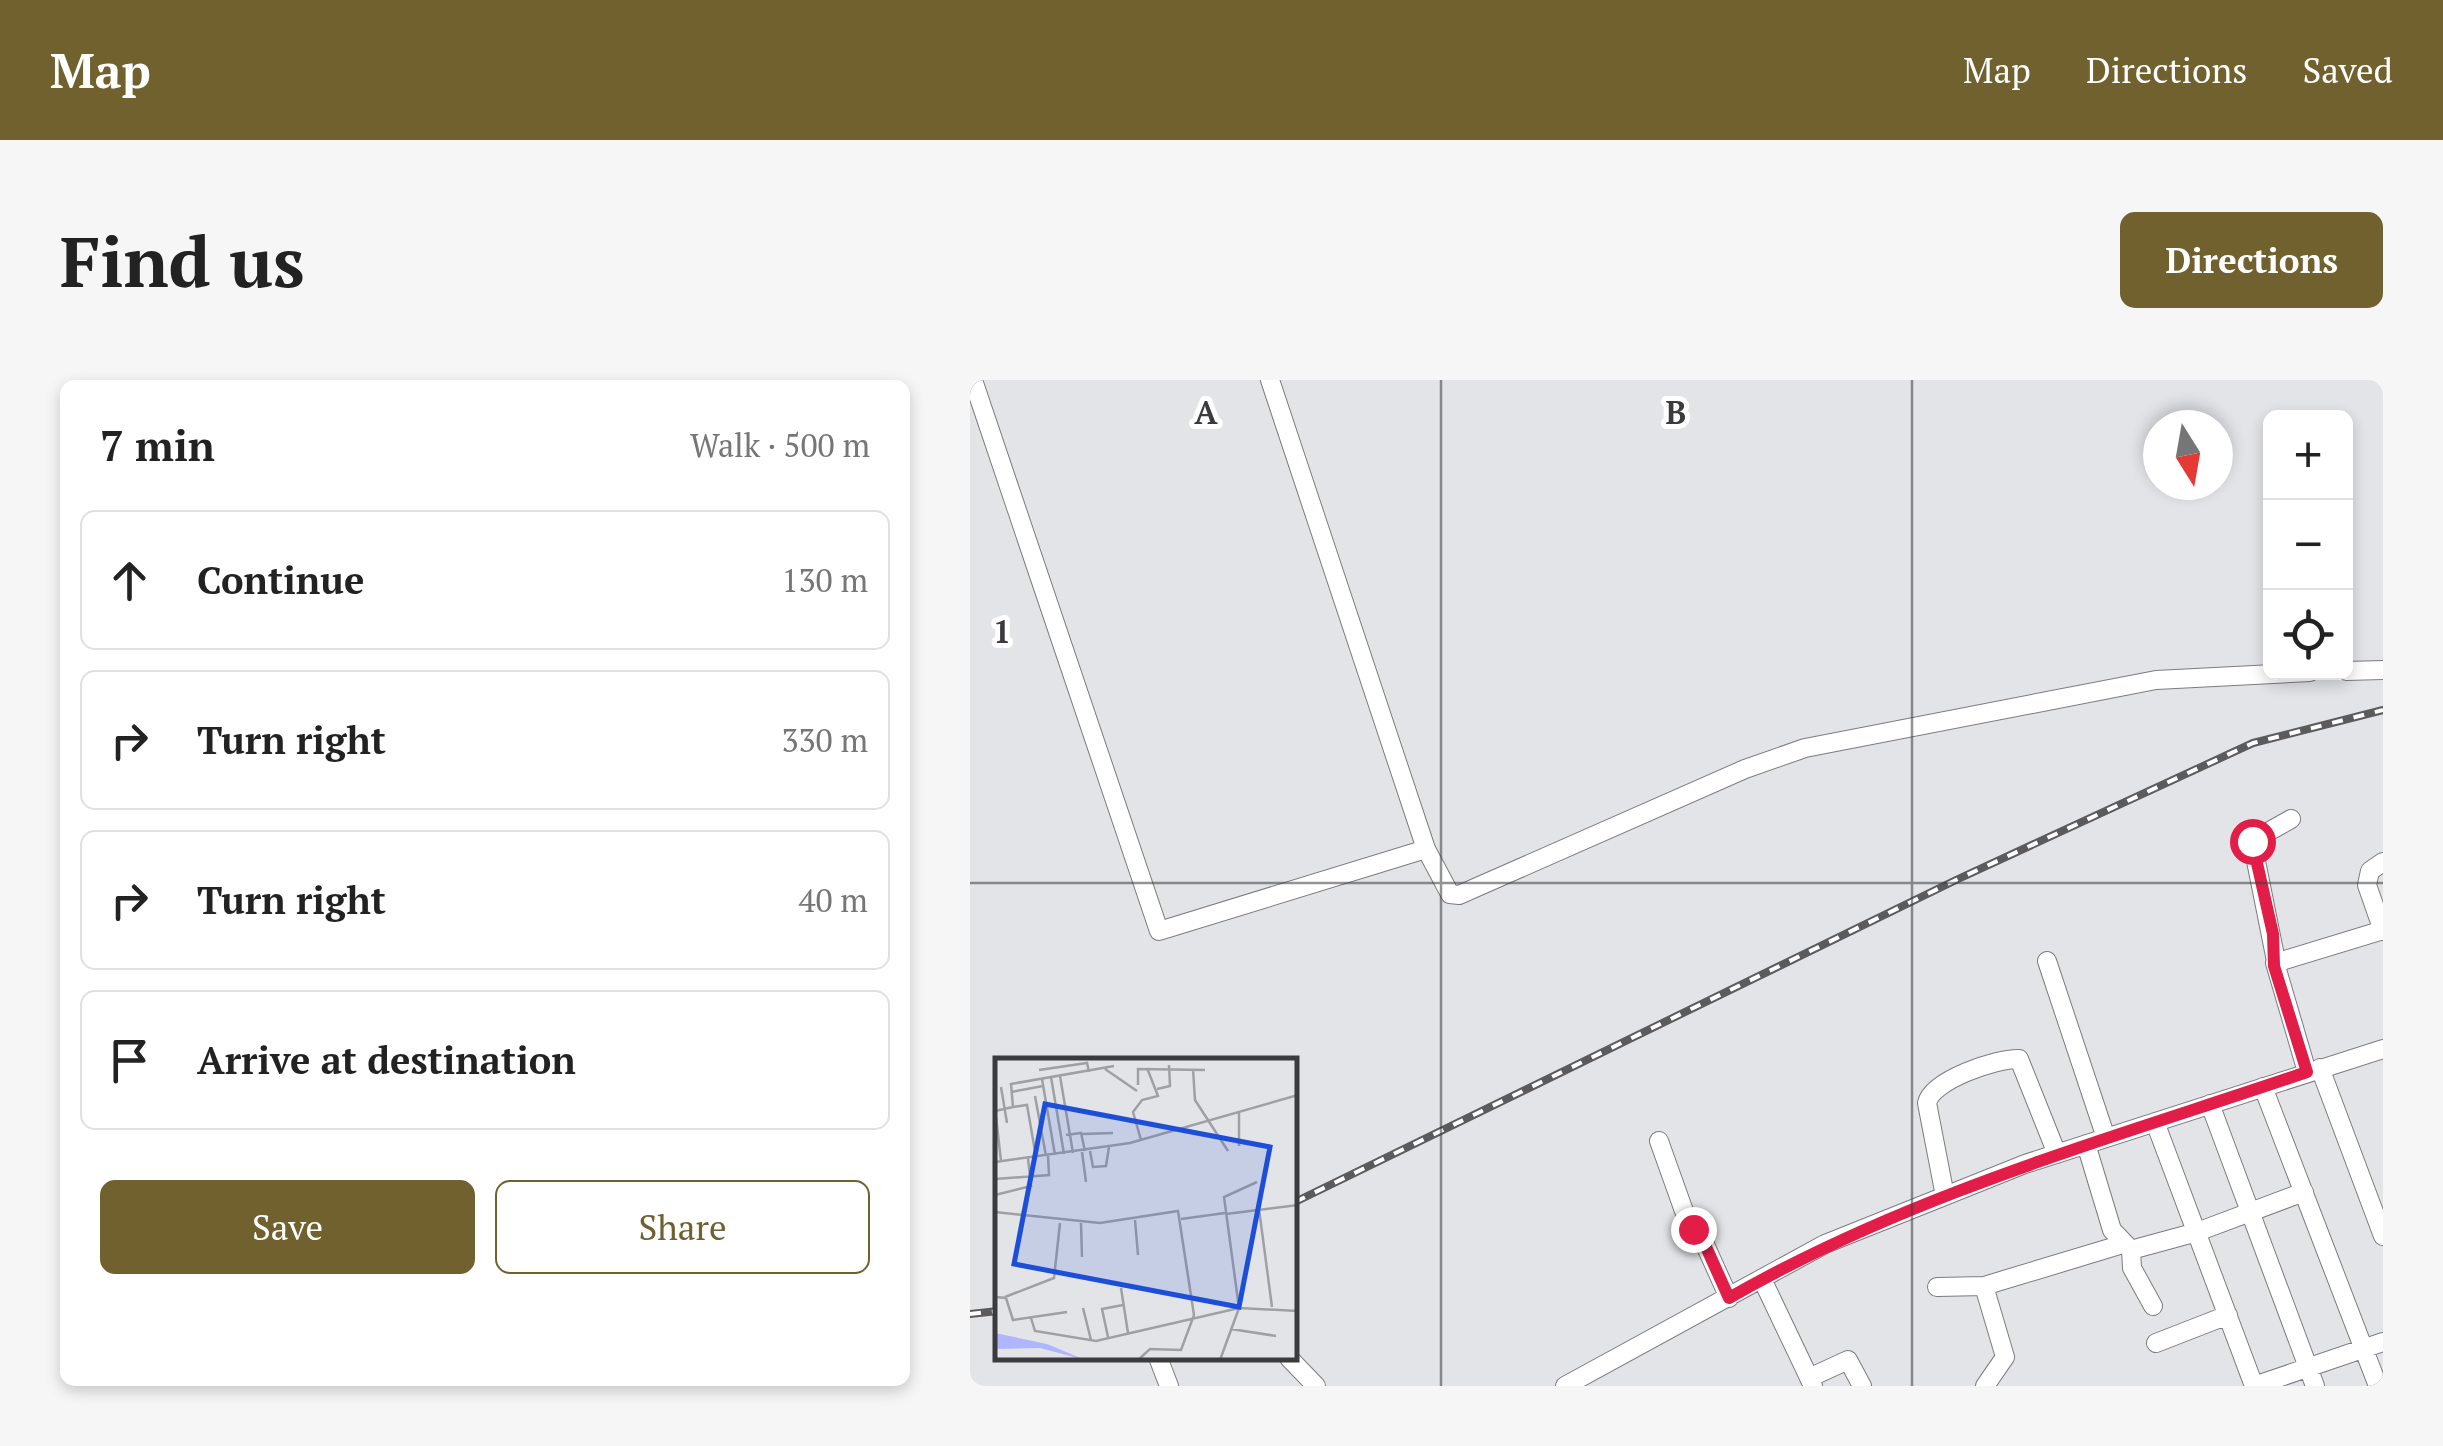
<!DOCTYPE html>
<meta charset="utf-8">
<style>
:root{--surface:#fff;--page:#f6f6f6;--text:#222;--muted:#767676;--line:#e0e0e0;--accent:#71612f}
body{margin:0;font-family:"PT Serif",serif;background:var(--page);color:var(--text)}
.controls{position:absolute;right:30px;top:30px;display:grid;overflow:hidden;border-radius:15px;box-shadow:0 5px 15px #0003}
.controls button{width:90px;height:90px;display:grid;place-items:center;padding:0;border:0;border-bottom:2px solid var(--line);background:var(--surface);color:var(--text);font:50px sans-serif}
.compass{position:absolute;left:1173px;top:30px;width:90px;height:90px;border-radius:50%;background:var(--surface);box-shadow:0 5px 15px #0003;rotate:169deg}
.stop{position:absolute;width:30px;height:30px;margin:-22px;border:8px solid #e11d48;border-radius:50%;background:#fff}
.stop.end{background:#e11d48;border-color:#fff;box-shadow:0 2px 10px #0008}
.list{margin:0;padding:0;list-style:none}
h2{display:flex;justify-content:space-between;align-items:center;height:130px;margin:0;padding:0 40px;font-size:42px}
h2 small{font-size:32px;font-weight:400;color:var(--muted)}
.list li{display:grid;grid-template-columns:65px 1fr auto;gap:30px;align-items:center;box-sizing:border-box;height:140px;margin:0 20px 20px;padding:0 20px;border:2px solid var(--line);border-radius:15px}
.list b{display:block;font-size:38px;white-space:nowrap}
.list em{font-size:32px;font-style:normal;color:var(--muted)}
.actions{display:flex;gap:20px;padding:30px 40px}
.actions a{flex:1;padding:22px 0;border:2px solid var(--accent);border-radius:15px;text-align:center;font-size:35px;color:var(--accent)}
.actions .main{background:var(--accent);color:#fff}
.icon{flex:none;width:55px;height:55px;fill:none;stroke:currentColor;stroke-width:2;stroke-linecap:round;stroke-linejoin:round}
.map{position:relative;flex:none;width:1413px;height:1006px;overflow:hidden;border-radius:15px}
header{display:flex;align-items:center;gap:60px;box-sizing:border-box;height:140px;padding:0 50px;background:var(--accent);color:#fff}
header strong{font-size:48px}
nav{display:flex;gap:55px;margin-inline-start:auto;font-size:35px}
.intro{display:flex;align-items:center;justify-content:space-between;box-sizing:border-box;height:240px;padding:0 60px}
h1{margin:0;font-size:70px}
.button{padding:25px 45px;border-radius:15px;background:var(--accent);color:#fff;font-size:35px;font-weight:700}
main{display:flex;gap:60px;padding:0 60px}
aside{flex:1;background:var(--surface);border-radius:15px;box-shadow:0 5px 15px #0003}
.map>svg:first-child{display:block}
</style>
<header>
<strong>Map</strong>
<nav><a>Map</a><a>Directions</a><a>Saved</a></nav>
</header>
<div class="intro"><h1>Find us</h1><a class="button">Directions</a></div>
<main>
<aside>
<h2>7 min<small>Walk · 500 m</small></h2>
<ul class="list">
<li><svg class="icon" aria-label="ahead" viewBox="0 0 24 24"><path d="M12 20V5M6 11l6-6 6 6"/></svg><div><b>Continue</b></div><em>130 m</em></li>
<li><svg class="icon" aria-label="right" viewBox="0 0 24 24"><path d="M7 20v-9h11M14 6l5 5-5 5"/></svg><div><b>Turn right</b></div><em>330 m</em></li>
<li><svg class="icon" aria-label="right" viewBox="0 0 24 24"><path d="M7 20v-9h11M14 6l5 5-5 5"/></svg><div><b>Turn right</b></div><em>40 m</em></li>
<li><svg class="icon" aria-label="arrive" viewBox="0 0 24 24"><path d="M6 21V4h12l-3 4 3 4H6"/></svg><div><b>Arrive at destination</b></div></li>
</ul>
<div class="actions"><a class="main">Save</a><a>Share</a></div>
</aside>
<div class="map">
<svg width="1413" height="1006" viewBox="0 0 1413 1006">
<rect width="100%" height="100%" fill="#e3e4e8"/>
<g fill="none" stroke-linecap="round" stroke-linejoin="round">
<defs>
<path id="minor" d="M3 0 189 551 456 469
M300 0 456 469 480 514 489 515 775 389 835 368 1186 300 1340 292
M1376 291 1413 290
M1413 482 1400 491 1397 505 1413 551
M1077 581 1136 758
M1306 581 1282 461 1321 439
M1350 688 1413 856
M1337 692 1305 583 1413 550
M1293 707 1408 1006
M1240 724 1345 1006
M1185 742 1284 1006
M689 761 719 845 732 858 759 918
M1116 764 1142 850 1161 870 1227 852 1334 812
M975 816 957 723C962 700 1027 678 1049 679L1087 774
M1161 870 1162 888 1183 926
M792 899 843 1006
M1014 906 1035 977 1015 1006
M967 907 1014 906 1153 864
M1186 963 1258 935
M319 978 346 1006
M189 980 199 1006
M839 998 878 980 892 1006
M595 1006 855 864 1055 784 1413 669
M1284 1006 1413 962"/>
</defs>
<use href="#minor" stroke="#7c7c80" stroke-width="20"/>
<use href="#minor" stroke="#fff" stroke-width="18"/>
<defs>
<path id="rail" d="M325 822 986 500 1283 363 1413 330
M0 934 28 931"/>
</defs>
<use href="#rail" stroke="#5b5b5d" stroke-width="8"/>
<use href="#rail" stroke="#fff" stroke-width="4" stroke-dasharray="11" stroke-linecap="butt"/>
</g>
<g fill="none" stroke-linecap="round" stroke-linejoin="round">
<path stroke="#e11d48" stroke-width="12" d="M723 849 732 858 759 918C940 814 1140 759 1337 692L1304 586 1303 554 1282 461"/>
</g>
<path fill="none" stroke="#3b3b3d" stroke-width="2.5" stroke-opacity="0.55" d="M471 0V1006M942 0V1006M0 503H1413"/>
<g transform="translate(25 678)">
<rect width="302" height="302" fill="#e3e4e8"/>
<path d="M0 275 52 286 90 302 45 290 0 291Z" fill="#b0b6fe"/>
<path fill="none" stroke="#a0a0a4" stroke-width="2.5" d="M110 11 142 33M198 11 200 42 233 93M44 12 92 5 94 14M65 18 78 95M56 19 69 96M47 21 60 97M143 27V11L210 12M6 29 12 65M162 31 175 28 174 7M16 34 48 28M40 38 51 98M18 49 32 47 41 99M0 53 18 49 16 26 119 8M244 53V88M1 59 6 103M87 76 118 75M71 77 86 75 90 93M146 82 138 54 147 42 163 38 152 10M95 93 98 109 111 108 114 89M87 94 91 124M0 104 135 85 303 37M0 121 54 117 53 98M0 137 36 128 33 100M264 151 277 249M0 154 105 165 183 153 199 257 186 292 155 291 143 302M231 156 303 147M186 161 230 155M140 162 143 197M86 165 87 199M126 230 133 275M0 239 11 240 18 262 72 254M10 239 59 220 65 165M88 250 96 282M36 260 40 273 101 283 244 250 303 253M236 271 281 278M113 279 107 251 128 247M225 302 244 250 229 139 262 124"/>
<path fill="#1d4ed8" fill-opacity="0.15" stroke="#1d4ed8" stroke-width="5" d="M50 46 275 89 244 249 19 206Z"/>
<rect width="302" height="302" fill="none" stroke="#3b3b3d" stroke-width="5"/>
</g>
<g font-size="32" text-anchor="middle" font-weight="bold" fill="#3b3b3d" stroke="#fff" stroke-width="10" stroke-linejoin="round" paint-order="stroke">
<text x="236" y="44">A</text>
<text x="706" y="44">B</text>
<text x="32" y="263">1</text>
</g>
</svg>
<div class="controls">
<button>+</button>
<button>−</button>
<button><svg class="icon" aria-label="locate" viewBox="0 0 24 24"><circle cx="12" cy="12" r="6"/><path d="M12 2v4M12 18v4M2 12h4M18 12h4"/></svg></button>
</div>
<svg class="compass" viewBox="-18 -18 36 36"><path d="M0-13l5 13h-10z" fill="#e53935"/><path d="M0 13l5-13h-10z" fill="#767676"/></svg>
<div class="stop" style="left:1282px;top:461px"></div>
<div class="stop end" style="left:723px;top:849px"></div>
</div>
</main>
